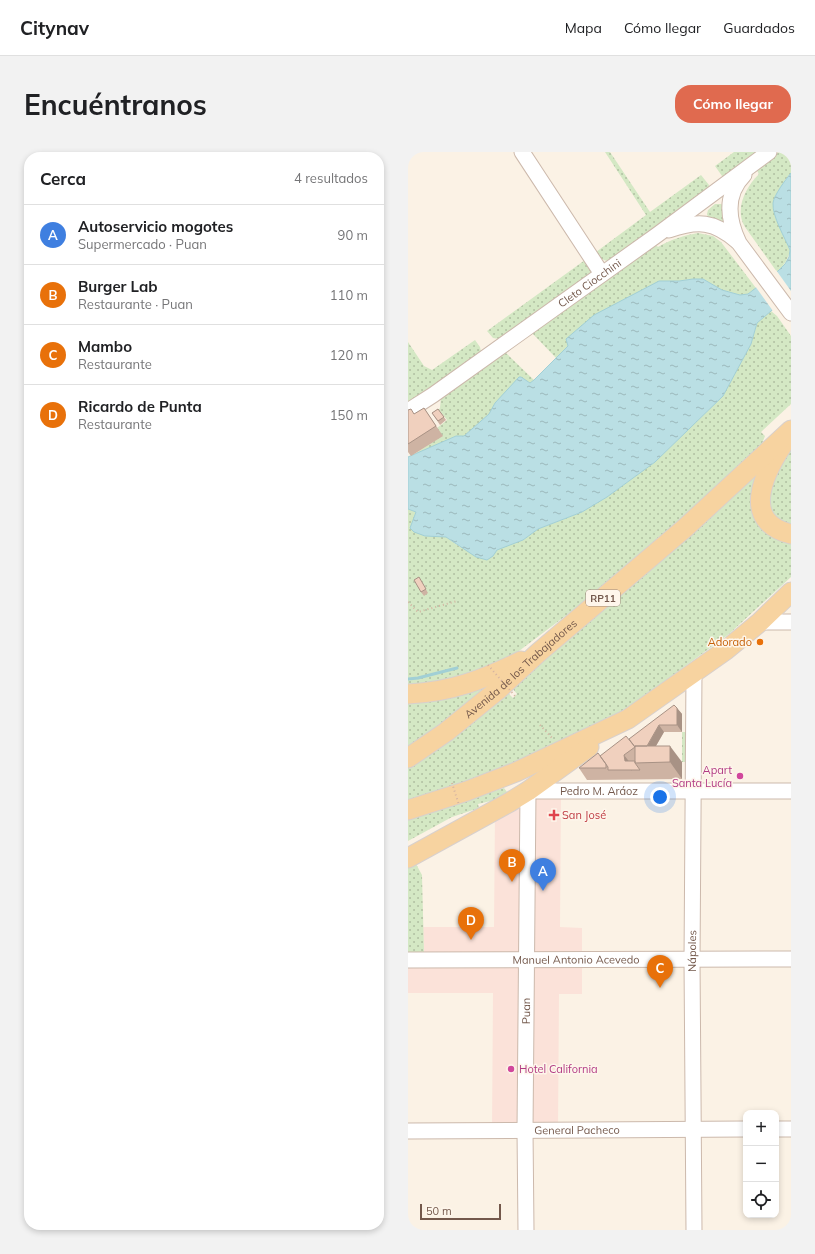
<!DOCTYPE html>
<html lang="es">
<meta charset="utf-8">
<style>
:root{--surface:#fff;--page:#f2f2f2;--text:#202124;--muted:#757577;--line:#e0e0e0;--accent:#e06a4f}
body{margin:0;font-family:Mulish,sans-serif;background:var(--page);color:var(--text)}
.controls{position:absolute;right:12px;bottom:12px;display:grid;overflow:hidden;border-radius:8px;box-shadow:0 2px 6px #0003}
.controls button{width:36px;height:36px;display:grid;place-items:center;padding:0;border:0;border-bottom:1px solid var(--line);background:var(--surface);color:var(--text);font:20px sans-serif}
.scale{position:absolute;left:12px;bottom:10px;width:81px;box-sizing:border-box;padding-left:4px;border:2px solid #73584b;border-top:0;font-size:11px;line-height:14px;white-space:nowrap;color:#73584b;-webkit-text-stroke:3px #fef6eb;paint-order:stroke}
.you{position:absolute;left:252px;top:645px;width:14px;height:14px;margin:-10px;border:3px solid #fff;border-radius:50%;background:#1a73e8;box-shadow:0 0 0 6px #1a73e833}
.badge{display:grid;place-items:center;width:26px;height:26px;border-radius:50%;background:var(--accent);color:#fff;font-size:13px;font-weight:700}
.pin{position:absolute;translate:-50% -33px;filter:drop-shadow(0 1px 2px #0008)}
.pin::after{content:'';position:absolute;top:21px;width:14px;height:12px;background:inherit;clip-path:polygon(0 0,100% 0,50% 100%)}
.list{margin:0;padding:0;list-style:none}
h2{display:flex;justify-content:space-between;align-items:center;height:52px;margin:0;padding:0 16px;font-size:17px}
h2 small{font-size:13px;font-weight:400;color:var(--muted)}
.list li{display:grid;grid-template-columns:26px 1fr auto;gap:12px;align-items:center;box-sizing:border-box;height:60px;padding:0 16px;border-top:1px solid var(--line)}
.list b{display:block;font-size:15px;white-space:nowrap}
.list p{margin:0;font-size:13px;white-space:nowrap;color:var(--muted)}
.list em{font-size:13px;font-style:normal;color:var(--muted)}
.icon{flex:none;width:22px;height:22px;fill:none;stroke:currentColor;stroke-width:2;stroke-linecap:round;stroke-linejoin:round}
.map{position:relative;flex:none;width:383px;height:1078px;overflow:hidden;border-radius:16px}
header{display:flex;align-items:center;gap:24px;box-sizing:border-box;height:56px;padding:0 20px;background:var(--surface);border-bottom:1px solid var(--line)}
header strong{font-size:19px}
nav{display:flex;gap:22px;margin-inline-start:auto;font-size:14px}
.intro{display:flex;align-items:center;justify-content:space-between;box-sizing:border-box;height:96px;padding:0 24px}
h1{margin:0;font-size:28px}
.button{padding:10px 18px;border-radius:16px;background:var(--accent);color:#fff;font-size:14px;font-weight:700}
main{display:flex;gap:24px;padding:0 24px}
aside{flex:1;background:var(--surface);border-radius:16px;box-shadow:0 2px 6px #0003}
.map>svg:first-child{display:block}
</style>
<header>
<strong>Citynav</strong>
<nav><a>Mapa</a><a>Cómo llegar</a><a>Guardados</a></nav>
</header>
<div class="intro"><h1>Encuéntranos</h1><a class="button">Cómo llegar</a></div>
<main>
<aside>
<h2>Cerca<small>4 resultados</small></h2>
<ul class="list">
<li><span class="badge" style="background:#3f7fe0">A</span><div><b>Autoservicio mogotes</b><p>Supermercado · Puan</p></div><em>90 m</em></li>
<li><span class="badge" style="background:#e8710a">B</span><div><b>Burger Lab</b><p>Restaurante · Puan</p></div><em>110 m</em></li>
<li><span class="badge" style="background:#e8710a">C</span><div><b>Mambo</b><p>Restaurante</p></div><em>120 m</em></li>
<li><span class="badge" style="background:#e8710a">D</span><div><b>Ricardo de Punta</b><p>Restaurante</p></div><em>150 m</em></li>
</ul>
</aside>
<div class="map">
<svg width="383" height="1078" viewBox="0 0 383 1078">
<defs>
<pattern id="grass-dots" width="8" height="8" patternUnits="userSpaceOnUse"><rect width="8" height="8" fill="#d4e8c4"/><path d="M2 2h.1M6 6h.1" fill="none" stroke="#b0bfa1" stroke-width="1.8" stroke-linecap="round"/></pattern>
<pattern id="water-ripples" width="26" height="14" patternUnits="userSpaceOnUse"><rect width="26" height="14" fill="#badfe4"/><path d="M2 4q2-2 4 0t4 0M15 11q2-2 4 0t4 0" fill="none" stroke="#9cb8bb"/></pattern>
</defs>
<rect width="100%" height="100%" fill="#fbf2e5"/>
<path fill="#fbe2d9" d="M153 639 152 775 174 776V842H151L150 978H84L85 841H0V808H16L15 775H86L87 660 102 650Z"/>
<path fill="url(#grass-dots)" d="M197 0H202L242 60 293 23 301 33 300 37 201 109C194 109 192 105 188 100L238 63Z
M326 0H351L316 24H314L307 14Z
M371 0H383V21L377 28 366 60 382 98C380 108 376 113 369 120L337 75C326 57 338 35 351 22L348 17Z
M307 52H313L315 53V70L300 66 299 62 300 58Z
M290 81 305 84 313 90 348 136 340 142 332 143 314 138 295 127H285L271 129H251L160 194 148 206 124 181 98 201 126 228 122 231 113 225 87 251 81 262 56 284H48L9 302 8 301 34 284 29 276 39 268 32 259 26 263 32 256 33 245 247 92 250 95C261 88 277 83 290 81Z
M177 108 183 119V122L91 187 85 186 79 179Z
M363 159 369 164 383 184V252L353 280 357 284 353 294 301 344 172 453 99 508 81 518 0 537V357L8 360 3 373 17 384 38 385 52 395 85 404 88 398 115 388 130 377 174 360 199 345 247 310 315 244 343 192 349 171Z
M67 188 72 195 73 200 0 252V190L16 214 24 218Z
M383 296V378L357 359 370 313Z
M359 312 349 340 383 387V425L321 482 227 551 190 573 88 620 0 649V614L99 540 105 546 109 542 104 536Z
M79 531 82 535 0 597V547Z
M274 580H280V610H274Z
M96 636 99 640 91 647 70 652 71 656 44 665 0 689V666Z
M8 712 14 723 16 801H0V716Z"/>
<path fill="url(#water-ripples)" stroke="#a1cfd5" d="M383 21V142L349 171 343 192 315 244 247 310 199 345 174 360 130 377 115 388 89 398 85 404 79 408 68 405 38 385 17 384 6 380 2 376 8 360 0 357V305L48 284H56L81 262 87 251 111 225H113L122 231 126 228 160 194 158 187 186 163 251 129H271L285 127H295L314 138 332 143 340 142 370 119 377 112 381 105 382 98C377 86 364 64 365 51 366 43 378 27 383 21Z"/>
<path fill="#fbf2e5" d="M368 118 383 139V144L365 159 347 134Z"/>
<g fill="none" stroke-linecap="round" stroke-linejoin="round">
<path stroke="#a1cfd5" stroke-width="3" d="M0 527 10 526 49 516"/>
<defs>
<g id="minor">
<path d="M114 0 194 122"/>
<path d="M336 23C316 43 320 68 331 91L383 161"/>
<path d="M261 78C290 68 306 69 329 89"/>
<path id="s1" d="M0 259 25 243 249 83 361 0"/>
<path d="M352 470H383"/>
<path id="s2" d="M0 808 383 807"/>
<path d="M368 977H383"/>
<path id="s3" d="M0 979 338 977"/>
<path id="s4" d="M118 1078 117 978 120 639H383"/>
<path id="s5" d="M286 1078 284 808 286 520"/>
</g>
<g id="major">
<path d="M374 294C355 323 333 370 383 382"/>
<path d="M0 542C43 540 74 528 113 509"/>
<path id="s6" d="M0 606 38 580 91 537 130 501 277 376 383 278"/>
<path d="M0 658 59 639 108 620 220 567 318 498 352 470 383 440"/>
<path d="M0 706 102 650 120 639 181 595"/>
</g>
</defs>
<use href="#minor" stroke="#ccb9ac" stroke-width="17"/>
<use href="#major" stroke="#d8d0cd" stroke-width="21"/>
<path stroke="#d4b3a1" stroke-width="2" stroke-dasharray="1 3" stroke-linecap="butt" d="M0 450 10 460 49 449
M132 573 145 587"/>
<use href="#minor" stroke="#fff" stroke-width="15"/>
<use href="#major" stroke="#f7d3a0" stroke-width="19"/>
<path stroke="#d4b3a1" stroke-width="2" stroke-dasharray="1 3" stroke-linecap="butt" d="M80 513 107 544
M44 631 51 653"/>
</g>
<path fill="#ceb3a3" d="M16 256 35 284 3 304 0 300V258L7 262Z
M30 257 38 268 32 273 24 261Z
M11 425 20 441 16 444 13 440Z
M269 556 274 562V580H256L248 594 274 610V627L179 628 171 616 221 587Z"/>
<path fill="#a89285" d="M269 556 274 562V580L269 573Z
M251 573 256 580 238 611 234 604Z
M262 594 274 610V627L262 610Z
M216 603 223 612 224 619 217 609Z"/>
<path fill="#f0d0be" stroke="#a89285" d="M16 256 28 274 0 292V258L3 257 6 262Z
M30 257 36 265 30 269 24 261Z
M11 425 18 437 13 440 6 428Z
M266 553 269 556V573H251L239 594H227V595L221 587Z
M218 584 227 595 216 603 217 609H227V611L232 618H200V615L192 604Z
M227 594H262V610L227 611Z
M190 601 198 612V616H171Z"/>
<circle fill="#e8710a" stroke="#fef6eb" stroke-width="1.5" cx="352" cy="490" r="4"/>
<g fill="#d1479c" stroke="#fef6eb" stroke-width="1.5">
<circle cx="332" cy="624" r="4"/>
<circle cx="103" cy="917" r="4"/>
</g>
<path fill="#e0444e" stroke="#fef6eb" stroke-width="1.5" d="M144 657h4v4h4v4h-4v4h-4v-4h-4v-4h4z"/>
<g text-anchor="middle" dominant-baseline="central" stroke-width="3" stroke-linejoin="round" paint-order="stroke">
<rect fill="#fef6eb" stroke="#9d877b" stroke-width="1" x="178" y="438" width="34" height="16" rx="3"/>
<g font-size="10" font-weight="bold" fill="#73584b">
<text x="195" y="446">RP11</text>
</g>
<g font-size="11" fill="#73584b" stroke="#fef6eb">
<text stroke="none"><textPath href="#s1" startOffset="222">Cleto Ciocchini</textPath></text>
<text stroke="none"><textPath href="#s6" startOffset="144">Avenida de los Trabajadores</textPath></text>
<text stroke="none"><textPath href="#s4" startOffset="510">Pedro M. Aráoz</textPath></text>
<text stroke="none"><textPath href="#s5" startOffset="279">Nápoles</textPath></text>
<text stroke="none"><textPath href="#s2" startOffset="168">Manuel Antonio Acevedo</textPath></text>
<text stroke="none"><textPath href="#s4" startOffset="219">Puan</textPath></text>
<text stroke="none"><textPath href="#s3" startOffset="169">General Pacheco</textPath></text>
</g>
<g font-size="11" fill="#c56008" stroke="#fef6eb" text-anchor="end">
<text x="344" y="490">Adorado</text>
</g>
<g font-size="11" fill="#b23c85" stroke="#fef6eb" text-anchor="end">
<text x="324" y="618">Apart<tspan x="324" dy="13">Santa Lucía</tspan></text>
<text x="111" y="917" text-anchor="start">Hotel California</text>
</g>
<g font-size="11" fill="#be3a42" stroke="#fef6eb" text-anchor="start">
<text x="154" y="663">San José</text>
</g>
</g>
</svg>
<div class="controls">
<button>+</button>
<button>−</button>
<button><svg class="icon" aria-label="locate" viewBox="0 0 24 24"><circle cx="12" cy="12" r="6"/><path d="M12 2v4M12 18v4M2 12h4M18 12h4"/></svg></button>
</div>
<div class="scale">50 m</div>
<div class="you"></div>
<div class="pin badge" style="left:135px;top:739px;background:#3f7fe0">A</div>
<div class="pin badge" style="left:104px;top:730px;background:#e8710a">B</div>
<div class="pin badge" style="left:252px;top:836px;background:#e8710a">C</div>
<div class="pin badge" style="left:63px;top:788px;background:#e8710a">D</div>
</div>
</main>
